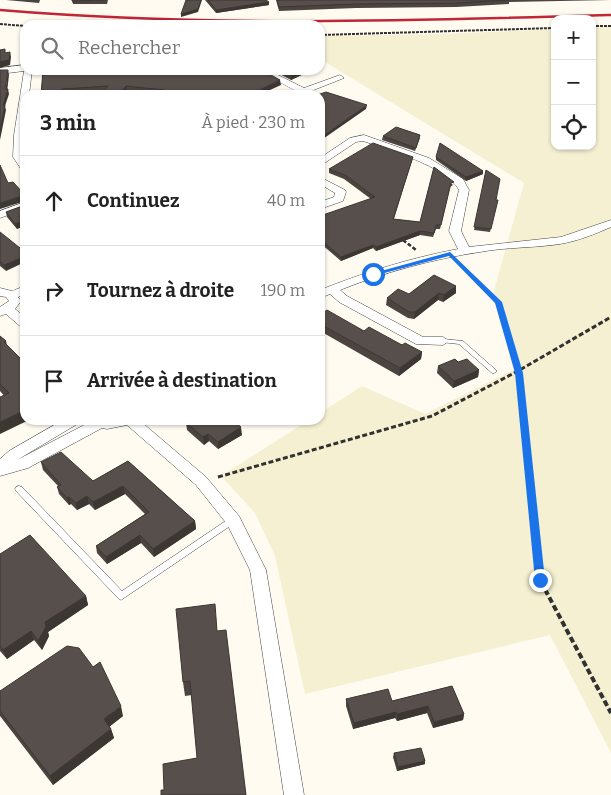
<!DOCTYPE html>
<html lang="fr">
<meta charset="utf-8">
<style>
:root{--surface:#fff;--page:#f2f2f2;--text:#222;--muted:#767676;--line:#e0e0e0}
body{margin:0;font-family:Bitter,serif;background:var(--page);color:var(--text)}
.controls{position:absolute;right:15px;top:15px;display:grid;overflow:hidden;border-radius:10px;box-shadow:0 1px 4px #0004}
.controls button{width:45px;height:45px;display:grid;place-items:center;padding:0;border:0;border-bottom:1px solid var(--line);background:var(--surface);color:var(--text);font:25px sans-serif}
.stop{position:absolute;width:15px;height:15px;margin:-11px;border:4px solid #1a73e8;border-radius:50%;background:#fff}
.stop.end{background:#1a73e8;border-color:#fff;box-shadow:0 1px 5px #0008}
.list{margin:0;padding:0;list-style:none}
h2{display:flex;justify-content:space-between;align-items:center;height:65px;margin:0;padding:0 20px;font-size:21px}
h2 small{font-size:16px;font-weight:400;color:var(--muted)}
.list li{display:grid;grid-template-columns:32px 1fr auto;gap:15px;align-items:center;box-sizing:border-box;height:90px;padding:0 20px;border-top:1px solid var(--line)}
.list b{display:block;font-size:19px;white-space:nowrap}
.list em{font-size:16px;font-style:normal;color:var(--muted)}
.icon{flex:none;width:28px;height:28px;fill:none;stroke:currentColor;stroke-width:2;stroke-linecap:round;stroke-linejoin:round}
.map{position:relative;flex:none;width:611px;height:795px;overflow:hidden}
.search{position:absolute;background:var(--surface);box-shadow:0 1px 4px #0004;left:20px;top:20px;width:305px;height:55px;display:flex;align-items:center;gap:12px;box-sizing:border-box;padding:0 18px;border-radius:15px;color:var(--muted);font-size:19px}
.panel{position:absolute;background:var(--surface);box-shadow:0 1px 4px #0004;left:20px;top:90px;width:305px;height:335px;border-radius:15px}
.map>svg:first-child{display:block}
</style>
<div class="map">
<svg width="611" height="795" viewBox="0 0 611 795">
<rect width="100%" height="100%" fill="#fffbf1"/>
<path fill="#f5f0d1" d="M611 26V753L550 635 305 694 275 556 255 513 221 476 309 420H320V413L362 386 425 414 515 369 493 294 524 183 320 59V36L443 34 555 29V146H592V27Z"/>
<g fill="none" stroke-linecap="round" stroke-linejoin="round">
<defs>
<path id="lane" d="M443 339 463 341 497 371 494 373H492L459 344 441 342 440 341 441 340Z
M19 486 22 487 122 591 230 518 233 517 236 518 237 520 236 522 121 600 118 598 16 491 15 489 16 487Z"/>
<path id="street" d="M25 65V70H32L29 95H25L23 157 25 160V170L21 169 13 157 14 135 24 71 0 74V68Z
M257 70H268L304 88 340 75 344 78 301 95H288L296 91Z
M364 135 429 158 463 179 469 190 461 231 469 247 561 237 611 220V227C595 234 578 241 560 244 534 248 507 247 480 252 433 259 385 272 340 290L347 296 423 337H443L449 341 443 345 416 344 339 302 330 294 320 298V290C365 272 411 258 458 249L449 231 459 190C446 166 389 150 363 141L356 142 320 166V158L350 138Z
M320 177 345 190 346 192 343 201 320 209V202L334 197 335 193 320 184Z
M25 202V209L0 218V211Z
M25 286V294L18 297 21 301 15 309 25 317V328L21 327 6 314 0 316V307L9 301 6 297 0 296V288L12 291Z
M63 420H81L79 423 17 460 88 423 86 420H139L206 477 239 516 266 570 304 795H284L250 570 227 524 196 485 127 425 107 429 102 428 28 468 0 476V459L9 451Z"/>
</defs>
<use href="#lane" stroke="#424242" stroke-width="1"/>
<use href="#street" stroke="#424242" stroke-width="1"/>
<path stroke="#313131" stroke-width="2" stroke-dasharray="3 1" stroke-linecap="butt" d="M0 24 25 26
M592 26H611
M320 35 555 28"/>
<path stroke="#313131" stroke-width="2.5" stroke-dasharray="4 2" stroke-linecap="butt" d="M403 240 416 250
M460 264 500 304"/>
<path stroke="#313131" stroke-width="3" stroke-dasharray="5 2.5" stroke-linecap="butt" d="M499 303 519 373 534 520
M218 477 432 416 518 371 611 317"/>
<path stroke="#313131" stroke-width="4" stroke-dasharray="6 3" stroke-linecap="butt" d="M534 519 540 580 611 713"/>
<use href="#lane" fill="#fff" fill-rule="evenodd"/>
<use href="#street" fill="#fff" fill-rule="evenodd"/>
<path stroke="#bf2737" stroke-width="2.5" d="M0 10C204 27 406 21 611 15"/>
</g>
<path fill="#4b4440" d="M6 0H40L39 3Z
M108 0 107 4H73L72 1Z
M205 0H266L269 5 216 13Z
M276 0H611L509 2V4L456 7 356 8 279 11Z
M43 70 281 85 160 94 127 91H103L62 94V95H41Z
M272 70H310V71L291 80Z
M383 136 420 138 415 151 382 140Z
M413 157 412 160 394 219 420 222 434 167 453 185 450 187 440 229H436L433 237 420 235 376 251 373 248 341 261 320 243V216L371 199 344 179 329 173V169Z
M436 157 483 174 466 181 436 160Z
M486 170 496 200 490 232 474 230Z
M25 205 17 229 7 217 6 212Z
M0 232 6 271 0 266Z
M434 275 456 293 443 302 438 300 414 319 408 318 386 305 387 298 409 294Z
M320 315 422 352 421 359 399 376 320 331Z
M0 336 6 341 25 420 0 391Z
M458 362 479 370 478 377 453 388 437 373 438 366Z
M184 420H232L242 435 218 449 209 441 204 445 187 430 186 423 187 422Z
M128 461 195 521 196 529 154 557 141 543 107 564 97 553 96 546 145 514 125 494 95 510 89 504 77 510 71 504 69 505 59 494 57 487 58 486 43 470 41 462 93 481Z
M0 554 86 596 88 605 48 632 49 636 42 650 34 640 7 659 0 651Z
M218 631 246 795 164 790 197 758 192 695 185 696 183 682Z
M452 686 464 714 463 720 433 728 427 713 397 721 395 718 353 729 346 706V699L392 701Z
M0 691 123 716 109 727 111 729 114 738 53 785 0 716Z
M394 753 425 764 397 771 393 757Z"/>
<path fill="#3d3734" d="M201 0H202L198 12 181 17V14Z
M269 2V5L216 13V10Z
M10 52 11 57 10 65 0 68V62Z
M8 70 9 75 7 92 8 89 9 94 5 106 6 110 0 140V130Z
M301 70 310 71 291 80V75Z
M280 80 281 85 259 95H249Z
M126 86 127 91 123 95H119Z
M367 105 366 109 320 141V138Z
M483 171V174L466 181V177Z
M25 195V201L0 209V203Z
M25 220V226L17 229 15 224Z
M420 231V235L376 251V247Z
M373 245V248L341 261V257Z
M25 256V262L6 271 4 265Z
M456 286V293L443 302 444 295Z
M439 293 438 300 414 319 415 312Z
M422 352 421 359 399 376 400 368Z
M479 370 478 377 453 388 454 381Z
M25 410V420H29L0 434V422Z
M241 427 242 435 218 449V442Z
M208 434 209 441 204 445 203 437Z
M123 486 125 494 95 510 93 502Z
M87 496 89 504 77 510 76 503Z
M69 497 71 504 69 505 67 498Z
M195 521 196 529 154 557 153 549Z
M140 535 141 543 107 564 106 557Z
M86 596 88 605 48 632 49 636 42 650 38 641 45 622Z
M31 631 34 640 7 659 3 650Z
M121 706 123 716 106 729 104 719Z
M428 706 427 713 397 721V714Z
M396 712 395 718 353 729 354 723Z
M464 714 463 720 433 728 434 722Z
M111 729 114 738 53 785 50 776Z
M425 761V764L397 771 398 767Z"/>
<path fill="#574f4b" stroke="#3d3734" d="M72 0H106L72 1Z
M186 0H201L198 9 181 14Z
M208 0H266L269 2 216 10Z
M277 0H509L456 3 356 4 279 7Z
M5 49V53L10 52 9 60 0 62V50Z
M0 70H8L5 89H8L3 106 5 105 0 130Z
M43 70H262L280 80 249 95H160L164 90 126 86 119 95H100L108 86 62 89 61 95H41Z
M282 70H301L291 75Z
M326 92 367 105 320 138V95H317Z
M396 127 420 135 416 148 383 136Z
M373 143 413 157 393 219 420 222 434 167 454 182 451 183 441 225H436L434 233 420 231 376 247 373 245 341 257 320 239V216L375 197 345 175 329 169Z
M440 143 463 158 483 171 466 177 436 157Z
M0 165 8 183 13 182 25 195 0 203Z
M486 170 500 179 496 200H498L491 229 474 227Z
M25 205V220L15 224 6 212Z
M0 232 25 252V256L4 265 0 262Z
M434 275 456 286 444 295 439 293 415 312H409L387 298 398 289 409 294Z
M327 310 364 331 369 327 402 345 405 343 422 352 400 368 320 324V315Z
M0 336 6 341 4 342 25 363V410L0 422V397L9 393 0 384Z
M455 359 458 362 467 359 479 370 454 381 438 366Z
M191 420H232L241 427 218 442 208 434 203 437 186 423Z
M61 452 93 481 128 461 195 521 153 549 140 535 106 557 96 546 149 512 123 486 93 502 87 496 76 503 69 497 67 498 57 487 61 485 41 462Z
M30 535 86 596 45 622 46 627 38 641 31 631 3 650 0 646V554Z
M215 604 217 631 226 630 246 795H161V790H164L163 764 197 758 190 681 183 682 176 609Z
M67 646 79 648 93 667 100 662 121 706 104 719 111 729 50 776 0 711V691Z
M452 686 464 714 434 722 428 706 397 714 396 712 354 723 346 699 388 689 392 701Z
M421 748 425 761 398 767 394 753Z"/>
<path fill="#1a73e8" d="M450 252 502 302 523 373 545 580 540 584 535 580 515 373 495 303 449 256 373 276 370 274Z"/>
</svg>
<div class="controls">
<button>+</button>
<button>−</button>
<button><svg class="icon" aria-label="locate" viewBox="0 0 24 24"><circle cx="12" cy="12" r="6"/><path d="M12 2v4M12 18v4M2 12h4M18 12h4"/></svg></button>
</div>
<div class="stop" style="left:373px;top:274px"></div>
<div class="stop end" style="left:540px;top:580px"></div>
<div class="search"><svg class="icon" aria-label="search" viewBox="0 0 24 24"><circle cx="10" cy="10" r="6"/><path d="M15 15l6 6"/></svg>Rechercher</div>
<section class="panel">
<h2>3 min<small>À pied · 230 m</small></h2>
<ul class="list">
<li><svg class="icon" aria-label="ahead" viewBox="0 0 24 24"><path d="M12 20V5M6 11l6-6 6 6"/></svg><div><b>Continuez</b></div><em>40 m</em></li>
<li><svg class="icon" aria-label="right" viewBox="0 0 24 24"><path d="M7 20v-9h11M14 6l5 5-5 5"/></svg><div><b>Tournez à droite</b></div><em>190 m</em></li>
<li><svg class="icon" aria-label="arrive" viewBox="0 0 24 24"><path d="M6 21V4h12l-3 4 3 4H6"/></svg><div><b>Arrivée à destination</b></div></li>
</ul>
</section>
</div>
